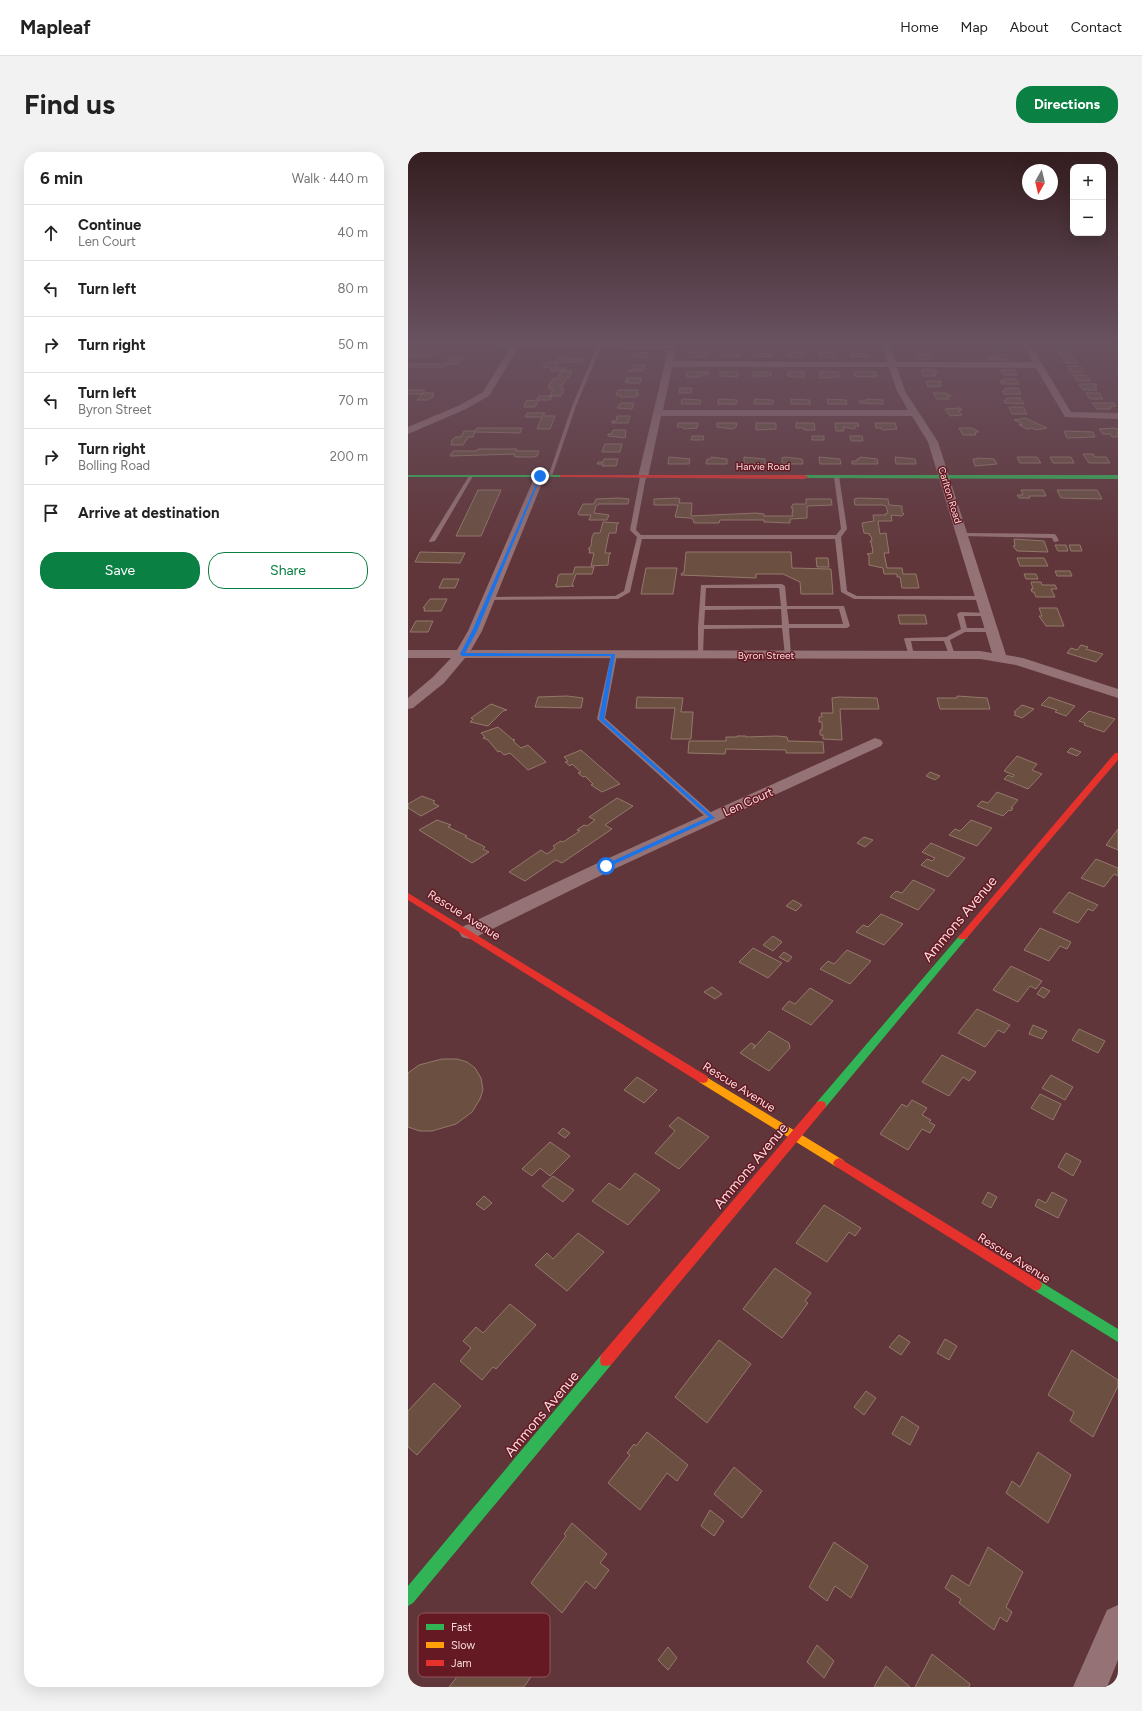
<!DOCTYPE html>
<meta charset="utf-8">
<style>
:root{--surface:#fff;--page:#f2f2f2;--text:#222;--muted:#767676;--line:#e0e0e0;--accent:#0b8043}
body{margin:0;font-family:Figtree,sans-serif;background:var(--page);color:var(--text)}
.controls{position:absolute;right:12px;top:12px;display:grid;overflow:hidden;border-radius:8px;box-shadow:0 4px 16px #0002}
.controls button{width:36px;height:36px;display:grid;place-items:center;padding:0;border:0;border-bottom:1px solid var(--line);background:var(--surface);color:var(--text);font:20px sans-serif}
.compass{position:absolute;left:614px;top:12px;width:36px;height:36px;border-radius:50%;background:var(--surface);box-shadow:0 4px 16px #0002;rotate:188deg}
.stop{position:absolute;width:12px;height:12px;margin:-9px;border:3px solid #1a73e8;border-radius:50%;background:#fff}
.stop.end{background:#1a73e8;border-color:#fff;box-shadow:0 1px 4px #0008}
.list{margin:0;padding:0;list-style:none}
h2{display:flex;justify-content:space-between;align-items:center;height:52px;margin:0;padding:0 16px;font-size:17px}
h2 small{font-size:13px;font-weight:400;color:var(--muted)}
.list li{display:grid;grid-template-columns:26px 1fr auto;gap:12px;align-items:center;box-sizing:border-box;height:56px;padding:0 16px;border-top:1px solid var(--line)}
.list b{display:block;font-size:15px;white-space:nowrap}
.list p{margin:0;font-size:13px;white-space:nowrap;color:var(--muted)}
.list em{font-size:13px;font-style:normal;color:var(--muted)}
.actions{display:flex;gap:8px;padding:12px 16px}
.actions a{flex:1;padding:9px 0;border:1px solid var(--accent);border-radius:16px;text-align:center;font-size:14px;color:var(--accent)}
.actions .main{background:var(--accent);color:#fff}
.icon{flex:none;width:22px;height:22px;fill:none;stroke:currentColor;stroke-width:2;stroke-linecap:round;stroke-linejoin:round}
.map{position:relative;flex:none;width:710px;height:1535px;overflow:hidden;border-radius:16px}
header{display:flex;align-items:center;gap:24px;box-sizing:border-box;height:56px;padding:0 20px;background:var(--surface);border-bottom:1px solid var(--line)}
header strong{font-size:19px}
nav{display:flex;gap:22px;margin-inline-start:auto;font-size:14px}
.intro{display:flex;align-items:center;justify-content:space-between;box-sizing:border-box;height:96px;padding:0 24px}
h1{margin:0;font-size:28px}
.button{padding:10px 18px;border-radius:16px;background:var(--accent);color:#fff;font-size:14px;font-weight:700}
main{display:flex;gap:24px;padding:0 24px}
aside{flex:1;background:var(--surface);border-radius:16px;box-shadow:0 4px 16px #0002}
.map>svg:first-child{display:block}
</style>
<header>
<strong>Mapleaf</strong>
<nav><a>Home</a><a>Map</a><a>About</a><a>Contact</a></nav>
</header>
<div class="intro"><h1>Find us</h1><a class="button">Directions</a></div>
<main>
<aside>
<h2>6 min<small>Walk · 440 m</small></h2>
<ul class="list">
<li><svg class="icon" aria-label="ahead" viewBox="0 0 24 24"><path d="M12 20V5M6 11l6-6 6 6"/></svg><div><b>Continue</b><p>Len Court</p></div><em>40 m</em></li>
<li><svg class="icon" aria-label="left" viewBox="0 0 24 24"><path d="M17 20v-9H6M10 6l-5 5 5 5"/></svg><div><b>Turn left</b></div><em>80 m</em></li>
<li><svg class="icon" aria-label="right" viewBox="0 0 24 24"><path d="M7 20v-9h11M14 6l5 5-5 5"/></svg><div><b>Turn right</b></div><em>50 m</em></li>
<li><svg class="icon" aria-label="left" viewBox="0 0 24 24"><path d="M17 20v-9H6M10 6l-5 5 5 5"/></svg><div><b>Turn left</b><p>Byron Street</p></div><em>70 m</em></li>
<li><svg class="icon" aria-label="right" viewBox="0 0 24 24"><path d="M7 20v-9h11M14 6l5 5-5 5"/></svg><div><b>Turn right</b><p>Bolling Road</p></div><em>200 m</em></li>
<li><svg class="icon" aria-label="arrive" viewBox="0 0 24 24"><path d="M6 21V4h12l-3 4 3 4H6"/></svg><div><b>Arrive at destination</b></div></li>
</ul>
<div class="actions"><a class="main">Save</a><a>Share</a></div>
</aside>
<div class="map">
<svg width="710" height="1535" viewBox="0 0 710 1535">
<rect width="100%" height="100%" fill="#60363a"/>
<path fill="#6b5042" stroke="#94786b" d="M578 187H590L591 191H579Z
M643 190H660L663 194 647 195Z
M504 193H516L520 195H517L518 197H506Z
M581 194H594L596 199H584Z
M391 198H396L395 205H379L378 202 391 200Z
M648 198H661L664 203H652Z
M283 200 299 202 298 205H282Z
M0 201H26L24 204H0Z
M229 201H240L239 206 224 204Z
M322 201 331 202V205H314V202Z
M346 201 363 202V205H346Z
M410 201H425L428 205H411Z
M445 201 459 202 460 205H443V202Z
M509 202H520L524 205H521V207H510Z
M586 203H598L601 208H581L580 205H587Z
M43 206H54L50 212H39Z
M654 206H666L670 211H657Z
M149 207 153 206 175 207 173 210H150L147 216H158L156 219H143L144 216 135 215 139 210H147Z
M1 212H39L37 215H0Z
M226 213H237L235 219H220L225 217Z
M659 214H672L676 220H663Z
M513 218H526L530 221H526L528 224H515Z
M593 218H606L609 223H596Z
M153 219H164L161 226H158L153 237H156L153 244H142L145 237H141V233L146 226H150Z
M279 220H301V222H296L292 225H278Z
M312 220H330L329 225 312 224Z
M346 220H363V224H345Z
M380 220H396V226L380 224Z
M412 220H430L431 225 412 226Z
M446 220H468L469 224 454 225 447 224Z
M665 223H678L682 229H669Z
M218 226H233L232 231H220L217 230 221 229 218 228Z
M595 227H608L611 232H594L592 229H596Z
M518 229H533L534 230H531L533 234 520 235Z
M671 232H688L689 234H686L689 238H675Z
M272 236H284L283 241H271Z
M597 236H610L613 242H596L594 239H598Z
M0 238H17L14 242H0Z
M210 238H230L229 242H231L228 245H212L213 243H208Z
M15 241H26L24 244H26L20 248H9Z
M525 241H537L543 244H539L541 247H529Z
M678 241H691L695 247H682Z
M131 244H144L142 248H131L127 255H116L118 249 129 248Z
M599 246H612L616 252 597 251 596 248H600Z
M274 247 293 248 292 252H273Z
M313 247 329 248 328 252H310V248Z
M347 247 365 248V252H346Z
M383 247 402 248V252H383Z
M419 247 438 248 439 252H420Z
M459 247 475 248V252L452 251 451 249H456Z
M213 251H226L224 257 209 256Z
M684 251H706L708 254H703L704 255H701L703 257H689Z
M601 255H615L619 262H604Z
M552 256 554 258H550L554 263 542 264 537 257Z
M119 261H137L135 264H147L142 277H129L134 265H117Z
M209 264H222L220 271H204V269H208Z
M617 266 639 276 628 278 624 276 619 277 611 273 615 272 606 268Z
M270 271H290L289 276 276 277 274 275H269Z
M309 271H329L328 275 325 277 309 275Z
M348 271H368V277L348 278Z
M388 271H406L407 278H396V276H388Z
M427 271H450L451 274H447V277L435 275 436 279H428Z
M467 271H487L489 277 474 278 473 276H468Z
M69 276H114L112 281 67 280 65 285H60L55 293H43L44 288 48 285H53L56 279H67Z
M551 276H564L571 280H567L568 283H555Z
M706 276 710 277V285H704L702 282H695L691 277Z
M205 278H218L217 286 200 284V282H204Z
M656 279 685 280 687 285 659 286Z
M284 284H296L295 288H283Z
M404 284H416V288H404Z
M442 284H454L455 289H443Z
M197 292H214L212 300H194Z
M70 297H109L108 299H131L129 304 126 305H109L106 304 107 302 42 304 45 299H69Z
M675 302H685L687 305H698L702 311H681Z
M261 305 282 307 281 312H260Z
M303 305 319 307V312H298L299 307H303Z
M336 305 357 307V312H336Z
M377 305 394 307 395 312H374V306Z
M411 305 432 307 433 312H412Z
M452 305 469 307 470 312H444V309H449V307H452Z
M487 305 507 307 508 312H488Z
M609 305H629L633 311H612Z
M642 305H663L666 311H645Z
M569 306 586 307 589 312 567 314 565 307H570Z
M196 307H210L208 314H194L195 312H189L190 310H195Z
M70 338H93L73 384H48Z
M613 338H635L638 344H621L622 346H611L609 343H615Z
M649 338H689L694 347 653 346Z
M211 346 221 347 220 352H191L188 354 186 361 201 363 199 368H181L183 363H171L170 361 175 352H186L188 347Z
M451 346 480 347 481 353 494 354V360L496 362 494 364 483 363 484 369H470L472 382 478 381 481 401H476L479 416H494L495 422H508L511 436H494L492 425H489V422H476L475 416 461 413V403L459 402 465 401 464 399H465L464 394H463L464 393 462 389H464L463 384 461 383 462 382 456 381 454 371 466 369 465 363H478L477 362 480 361 478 354 475 353H447L446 347Z
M246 347 269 346 272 347 271 351H284L283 364 348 361 356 362V364H385L384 363 385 356H383L385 352H398V347H423L424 353 399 354V366L382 367V371L356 370V368H312L311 371H286L285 367 282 366 267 365 270 353H246Z
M195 370 211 371 209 372 208 381H201L197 401H203L201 403 200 413 183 414 186 401H181L182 397H180L183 394 184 385 186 381H192Z
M606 387 636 389 640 400 609 399 605 394H607Z
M647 393H658L660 399H650Z
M661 393H672L674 399H663Z
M12 400 57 401 52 411 7 410Z
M278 400H383L384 416 423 417 425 442H393L392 430 375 422H348V426L273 423 274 421H276Z
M408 406H420L421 415H409Z
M609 406H636L640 414H612Z
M167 415H186L184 422H168L164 433 166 434 148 435 149 433H147L149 431 150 424 152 422H165Z
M238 416H269L265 442H233Z
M647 419H662L664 424H649Z
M616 422H628L630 427H618Z
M35 427H51L47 436H31Z
M623 430H633L634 433H647L649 437H643L647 445H628L626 440H624L623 437H625Z
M22 447H39L33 459H16L17 456H15Z
M631 456H649L656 474H638L631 464H634Z
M490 463H517L519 472H492Z
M8 469H25L20 480H2Z
M673 493 680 495 678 497 695 502 688 510 659 501 663 496 669 498Z
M159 544 175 546 173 556 127 555 130 545Z
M549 544 579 546 582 557H532L529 546H549Z
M229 545 275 546 273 560H285L283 587H263L267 556H228Z
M431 545 469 546 471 557H432L434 588 415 587V583H412V578H414V570H411V565H414L413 561H425L424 546Z
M641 545 667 554 658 564 647 560 649 558 633 553Z
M83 552 99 558 95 559 80 574 62 570 65 567 63 566Z
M614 553 626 557 614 566 606 563 608 561 606 560Z
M681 559 707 567 696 580 676 573 677 571 671 569Z
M90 575 104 587 107 588 105 589 113 596 120 593 138 610 120 618 102 601 96 603 92 599 90 600 80 588 75 586 77 585 73 581Z
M329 584H338V585L369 584 379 585 380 589 415 590 416 601H378V598L318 597 317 602 280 601 281 589H318V585H329Z
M663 596 673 600 669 604 659 600Z
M173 598 212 632 194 640 183 633 185 632 177 624 175 625 170 621 173 620 164 612 162 614 157 610 160 609 156 605Z
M609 604 629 612 624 618 634 622 620 637 596 627 600 623 605 625 606 623 596 619Z
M522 620 532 624 527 628 518 624Z
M589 640 610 648 603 656H605L603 659 601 658 595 664 569 654 574 649 580 651Z
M14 644 27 649 25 651 31 654 13 664 0 656V652Z
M209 646 225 654 197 673 204 677 154 711 148 708 117 729 101 720 133 698 139 702 147 696 145 694 153 689 155 690 172 679 169 678 176 673 179 674 187 668 181 665Z
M29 668 43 673 40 675 59 684 57 685 77 695 75 697 81 700 64 711 11 678Z
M563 668 584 676 569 694 541 683 547 677 552 679Z
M710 677V698L698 693Z
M456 685 465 688 457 695 449 691Z
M523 691 557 706 540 725 513 713 519 707 524 709 527 706 514 700Z
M688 707 710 716V724L706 722 696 735 673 726Z
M505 728 527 738 510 758 482 745 488 739 494 741Z
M661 740 690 753 685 759 680 757 670 771 645 760Z
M385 748 394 753 388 759 378 754Z
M473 762 495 772 476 793 448 780 455 773 460 775Z
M632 776 663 790 659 797 652 794 641 809 616 798Z
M365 784 374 790 365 799 355 793Z
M345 796 374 811 360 826 331 810Z
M439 798 463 809 442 832 412 817 420 809 426 812Z
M376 800 384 805 380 810 371 805Z
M603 814 634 829 628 837 622 834 610 850 585 838Z
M304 835 314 842 307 847 296 840Z
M634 835 642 839 636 846 629 842Z
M402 836 425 849 403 873 374 857 381 849 387 852Z
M569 857 602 873 596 881 590 878 577 895 550 881Z
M625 873 639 879 634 887 621 882Z
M671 877 697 889 690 901 664 888Z
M361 879 381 891 382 896 361 919 332 901 343 891 347 893 345 897Z
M534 903 568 920 561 929 555 925 541 944 514 930Z
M34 907H49L59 910 67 916 73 926 75 938 72 947 64 960 48 972 24 979H12L0 975V921L11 913Z
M643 923 665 935 657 948 634 936Z
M229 925 249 938 236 951 216 938Z
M632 942 653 952 645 968 623 956Z
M504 948 519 956 514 963 523 968 521 970 527 973 522 981 514 977 500 998 472 982 494 952 499 955Z
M270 965 301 985 271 1017 247 1001 267 979 261 974Z
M155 976 162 981 157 986 150 981Z
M142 990 162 1004 142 1024 132 1016 124 1024 114 1017Z
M658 1001 673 1009 665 1024 650 1015Z
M227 1021 252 1038 220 1073 184 1049 201 1031 212 1038Z
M145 1024 166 1038 155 1050 134 1034Z
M580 1040 589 1045 583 1056 574 1051Z
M644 1040 659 1048 650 1066 627 1054 630 1047 638 1051Z
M76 1044 84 1051 76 1058 68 1052Z
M416 1053 453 1076 447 1084 441 1080 419 1110 388 1091Z
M170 1081 196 1100 159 1139 127 1113 139 1101 145 1107Z
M367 1116 403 1141 397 1149 400 1151 374 1186 335 1157Z
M102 1152 128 1173 88 1217 85 1215 74 1228 52 1209 63 1196 55 1189 68 1175 75 1181Z
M491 1183 502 1190 493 1203 481 1195Z
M537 1187 549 1194 541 1208 529 1201Z
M311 1188 343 1212 299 1271 267 1245Z
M664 1198 710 1228V1234L685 1285 662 1269 666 1260 640 1243Z
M26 1231 53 1254 9 1303 0 1295V1259Z
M458 1239 468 1246 456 1263 446 1255Z
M494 1264 511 1275 502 1293 484 1282Z
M239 1280 280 1313 269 1329 259 1321 232 1358 200 1331 222 1303 219 1301 226 1292 228 1294Z
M630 1300 663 1323 640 1371 598 1341 604 1329 612 1335Z
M326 1315 354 1339 334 1366 306 1342Z
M302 1358 316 1369 306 1384 293 1374Z
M164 1371 199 1402 192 1411 201 1418 187 1437 178 1429 154 1461 123 1431 158 1384 156 1382Z
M426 1390 460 1414 443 1446 427 1434 419 1449 401 1435Z
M580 1395 615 1420 598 1455 604 1460 599 1470 592 1465 586 1478 551 1451 553 1447 537 1436 544 1423 561 1434Z
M85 1478 126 1520 116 1535H41Z
M409 1493 426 1509 416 1526 399 1510Z
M260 1495 269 1506 260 1518 250 1508Z
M524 1502 562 1532 561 1535H507Z
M478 1514 502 1535H466Z"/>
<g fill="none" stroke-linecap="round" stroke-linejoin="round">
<path fill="#947275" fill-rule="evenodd" d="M114 187H119L108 195H106V193Z
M191 194 193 195 168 254 144 324 140 325 164 254 189 195Z
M63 323 65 324 27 389 22 390 21 389 61 324Z
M235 323 238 325 228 378 233 383H428L433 377 426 325 431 324 439 377 433 385 439 439 449 444H574L577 446 574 448 446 447 433 440 427 387H234L222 440 210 447 78 448 77 447 80 445 207 444 216 439 229 385 222 378 232 325Z
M555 381 646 382 648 383 651 389 646 390 644 386 553 384V382Z
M374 432 377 434 379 454H436L442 474 439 476H381L383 503 380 505 377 503 374 476 296 477 295 503 292 505 290 504V475L293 433ZM298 436H371L373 454H297ZM373 457 374 473H296L297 458ZM379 457H431L435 472H381Z
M552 460 581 461 582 462 579 464H556L559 476H584L587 478 584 480H557L542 488 547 503 544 505 541 503 536 489H503L506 503 503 505 501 504 496 487 497 486 538 485 553 477 549 462Z
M206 501 209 503 197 566 307 664 308 666 307 668H301L189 567 203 503Z"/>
<path fill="#947275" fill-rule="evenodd" d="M36 187H65L107 192 265 193 269 195 265 197 110 196 81 244 58 257 0 282V275L52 253 75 240 102 196 40 189Z
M472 187H480L488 210H625L611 187H619L663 260 710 261V267L657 265 628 216 489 215 497 239 530 290 598 503 615 506 710 537V546L608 513 572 507 57 506 36 531 5 556 0 557V546L25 525 43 506H0V498H49L60 479 127 324 132 321 137 324 74 479 63 498 572 499 584 501 520 290 504 264H253L240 325 235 328 230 325 260 198 267 200 265 209 479 210ZM264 215H481L489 239 500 258H255Z
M467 586 473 588 475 591 473 594 204 718 68 785 61 787 54 785 51 780 54 775 192 710Z
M710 1453V1508L699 1535H665L699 1458Z"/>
<path fill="#30b455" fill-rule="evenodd" d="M0 323H154L156 324 154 325H0Z
M397 323H710V327L395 326 394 325Z
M555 782 560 785 558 787 417 956 413 957 409 956 408 953 409 950 552 783Z
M628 1127 710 1177V1190L624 1137 622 1133 624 1129Z
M198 1202 203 1203 204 1208 203 1213 5 1451 0 1454V1434L193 1203Z"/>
<path fill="#ff9f0a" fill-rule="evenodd" d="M295 923 435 1008 437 1011 435 1014 431 1016 427 1014 291 930 290 927 291 924Z"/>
<path fill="#e5322d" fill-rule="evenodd" d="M152 323H397L400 325 397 327 154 325H152Z
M707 601H710V608L558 787H552L550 785 552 783Z
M0 741 299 924 300 927 299 930 295 931 291 930 0 748Z
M413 949 417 950 418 953 417 956 203 1213 198 1214 193 1213 192 1208 193 1203 409 950Z
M431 1006 632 1129 634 1133 632 1137 628 1139 624 1137 427 1014 425 1011 427 1008Z"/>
</g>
<linearGradient id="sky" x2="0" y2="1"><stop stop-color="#351e20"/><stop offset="0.47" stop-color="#695260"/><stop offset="1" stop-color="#695260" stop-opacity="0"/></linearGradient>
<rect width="710" height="402" fill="url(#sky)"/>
<path fill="#1a73e8" d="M132 323 133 324 69 479 57 501 207 502 196 567 307 666 198 716 195 714 196 713 301 665 191 567 203 504H54L52 502 64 479Z"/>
<g text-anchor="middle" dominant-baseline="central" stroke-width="3" stroke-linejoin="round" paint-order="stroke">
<g font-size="10" fill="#f9dcdc" stroke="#651923">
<text x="355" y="314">Harvie Road</text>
<text transform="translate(542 343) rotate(73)">Carlton Road</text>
<text x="358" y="503">Byron Street</text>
</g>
<g font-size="12" fill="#f9dcdc" stroke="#651923">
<text transform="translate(340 650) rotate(-24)">Len Court</text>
<text transform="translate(56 763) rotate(32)">Rescue Avenue</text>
<text transform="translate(331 935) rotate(32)">Rescue Avenue</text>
<text transform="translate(606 1106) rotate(32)">Rescue Avenue</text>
</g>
<g font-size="14" fill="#f9dcdc" stroke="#651923">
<text transform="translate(552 767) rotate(-50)">Ammons Avenue</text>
<text transform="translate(343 1014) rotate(-50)">Ammons Avenue</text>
<text transform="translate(134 1262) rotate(-50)">Ammons Avenue</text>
</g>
</g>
<rect x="10" y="1461" width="132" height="64" rx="6" fill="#651923" stroke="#91545a" stroke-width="1"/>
<rect x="18" y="1472" width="18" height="6" fill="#30b455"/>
<rect x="18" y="1490" width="18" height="6" fill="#ff9f0a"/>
<rect x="18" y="1508" width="18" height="6" fill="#e5322d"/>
<g font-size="11" fill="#f9dcdc">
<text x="43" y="1479">Fast</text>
<text x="43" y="1497">Slow</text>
<text x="43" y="1515">Jam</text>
</g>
</svg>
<div class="controls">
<button>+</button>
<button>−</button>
</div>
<svg class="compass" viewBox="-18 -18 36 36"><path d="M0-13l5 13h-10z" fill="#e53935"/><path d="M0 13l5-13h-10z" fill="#767676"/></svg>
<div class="stop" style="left:198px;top:714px"></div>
<div class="stop end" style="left:132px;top:324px"></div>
</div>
</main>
